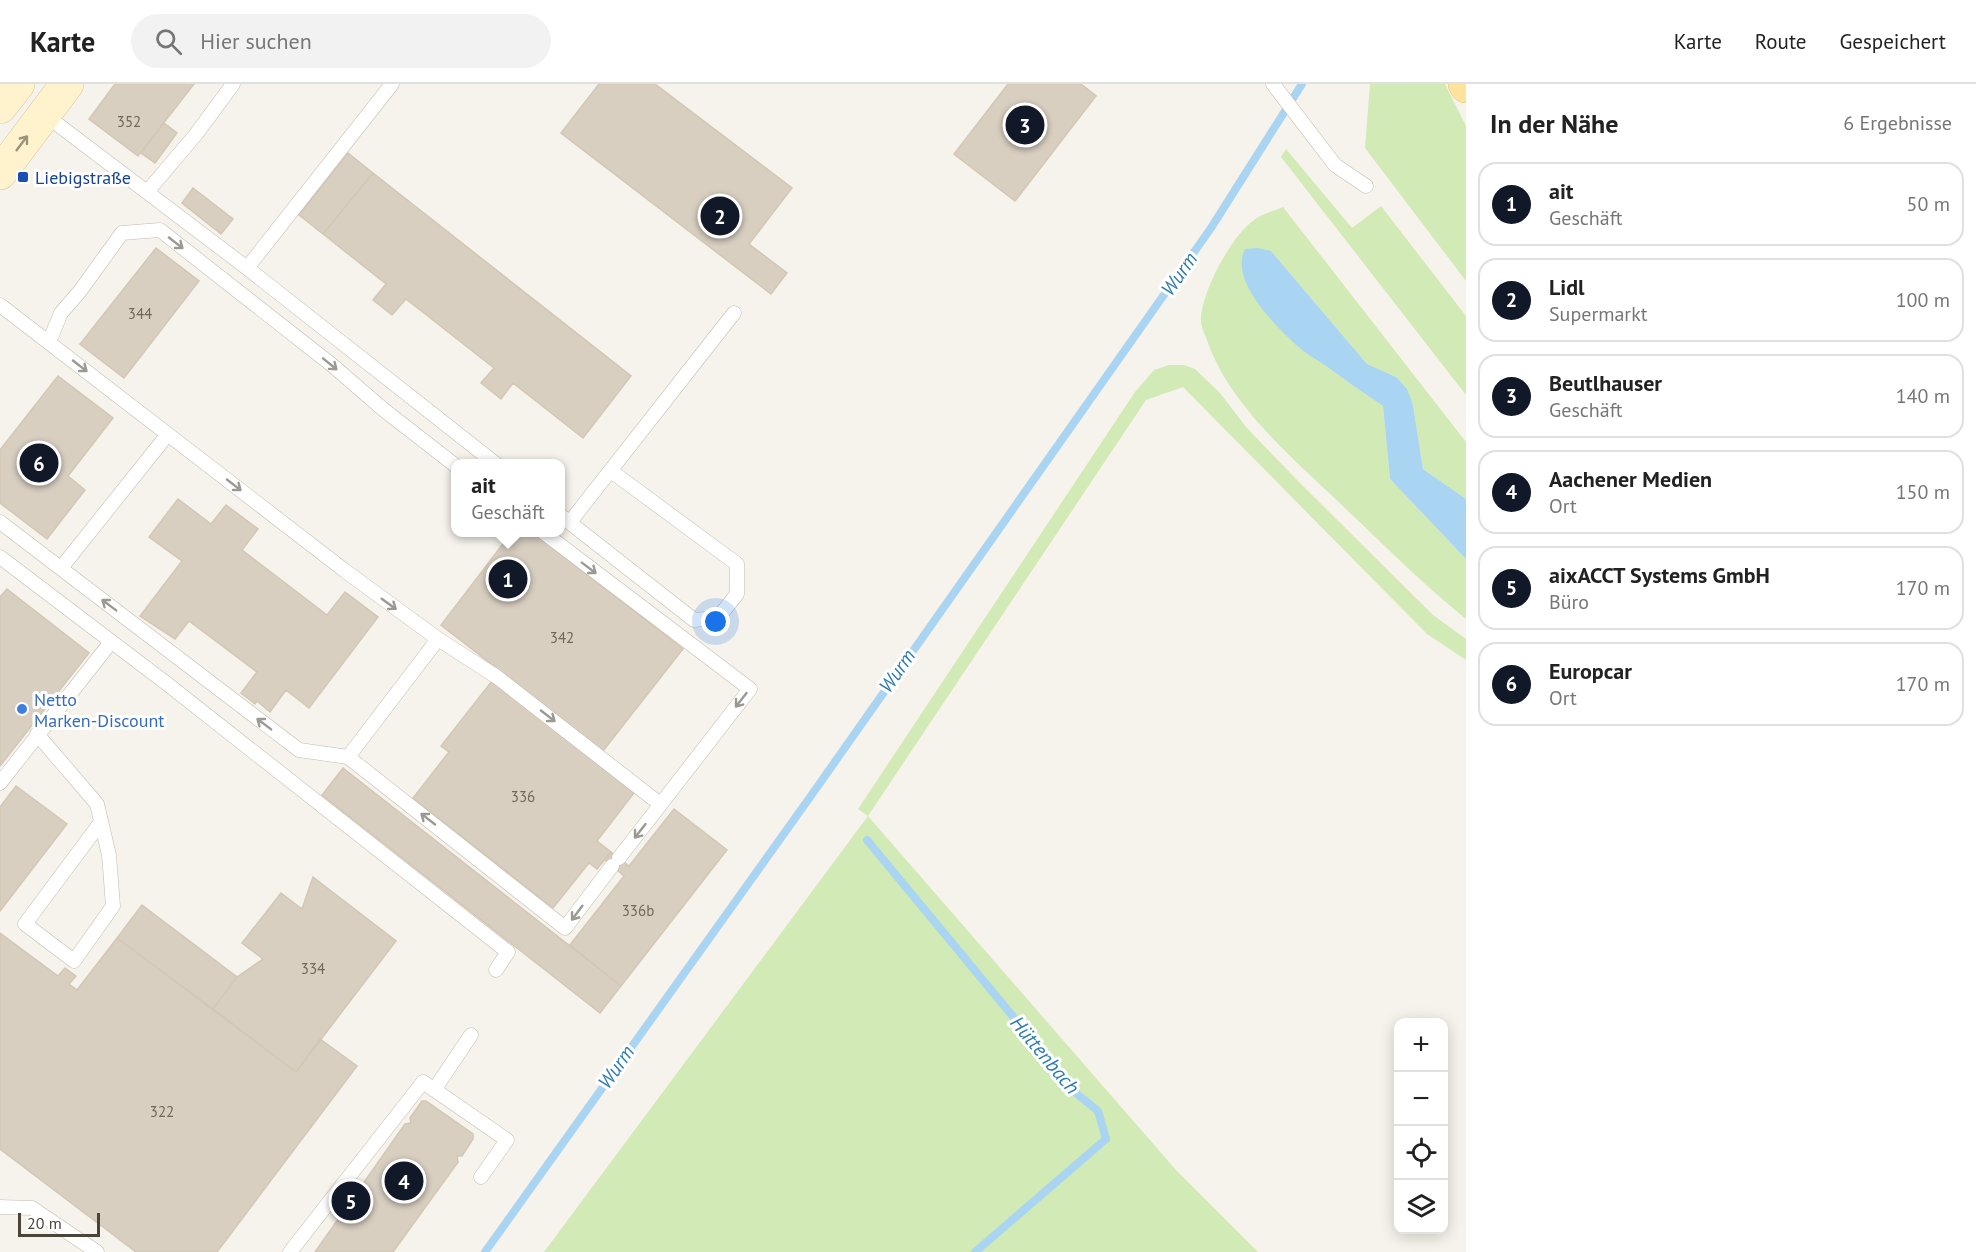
<!DOCTYPE html>
<html lang="de">
<meta charset="utf-8">
<style>
:root{--surface:#fff;--page:#f2f2f2;--text:#222;--muted:#767676;--line:#e0e0e0;--accent:#111827}
body{margin:0;font-family:"PT Sans",sans-serif;background:var(--page);color:var(--text)}
.controls{position:absolute;right:18px;bottom:18px;display:grid;overflow:hidden;border-radius:12px;box-shadow:0 3px 15px #0003}
.controls button{width:54px;height:54px;display:grid;place-items:center;padding:0;border:0;border-bottom:2px solid var(--line);background:var(--surface);color:var(--text);font:30px sans-serif}
.scale{position:absolute;left:18px;bottom:15px;width:82px;box-sizing:border-box;padding-left:6px;border:3px solid #4b4439;border-top:0;font-size:16px;line-height:21px;white-space:nowrap;color:#4b4439;-webkit-text-stroke:4px #fff;paint-order:stroke}
.you{position:absolute;left:716px;top:538px;width:21px;height:21px;margin:-15px;border:4px solid #fff;border-radius:50%;background:#1a73e8;box-shadow:0 0 0 9px #1a73e833}
.badge{display:grid;place-items:center;width:39px;height:39px;border-radius:50%;background:var(--accent);color:#fff;font-size:20px;font-weight:700}
.pin{position:absolute;translate:-50% -50%;border:3px solid #fff;box-shadow:0 2px 6px #0006}
.popup{position:absolute;left:451px;top:375px;width:114px;height:78px;box-sizing:border-box;display:grid;place-content:center;border-radius:12px;background:var(--surface);filter:drop-shadow(0 2px 4px #0005);font-size:20px;white-space:nowrap;color:var(--muted)}
.popup b{font-size:22px;color:var(--text)}
.popup::after{content:'';position:absolute;left:50%;top:100%;margin-left:-12px;border:12px solid transparent;border-top-color:var(--surface)}
.list{margin:0;padding:0;list-style:none}
h2{display:flex;justify-content:space-between;align-items:center;height:78px;margin:0;padding:0 24px;font-size:26px}
h2 small{font-size:20px;font-weight:400;color:var(--muted)}
.list li{display:grid;grid-template-columns:39px 1fr auto;gap:18px;align-items:center;box-sizing:border-box;height:84px;margin:0 12px 12px;padding:0 12px;border:2px solid var(--line);border-radius:18px}
.list b{display:block;font-size:22px;white-space:nowrap}
.list p{margin:0;font-size:20px;white-space:nowrap;color:var(--muted)}
.list em{font-size:20px;font-style:normal;color:var(--muted)}
.icon{flex:none;width:33px;height:33px;fill:none;stroke:currentColor;stroke-width:2;stroke-linecap:round;stroke-linejoin:round}
.map{position:relative;flex:none;width:1466px;height:1168px;overflow:hidden}
header{display:flex;align-items:center;gap:36px;box-sizing:border-box;height:84px;padding:0 30px;background:var(--surface);border-bottom:2px solid var(--line)}
header strong{font-size:28px}
nav{display:flex;gap:33px;margin-inline-start:auto;font-size:21px}
.search{width:420px;height:54px;background:var(--page);display:flex;align-items:center;gap:15px;box-sizing:border-box;padding:0 21px;border-radius:33px;color:var(--muted);font-size:22px}
main{display:flex}
aside{flex:1;background:var(--surface)}
.map>svg:first-child{display:block}
</style>
<header>
<strong>Karte</strong>
<div class="search"><svg class="icon" aria-label="search" viewBox="0 0 24 24"><circle cx="10" cy="10" r="6"/><path d="M15 15l6 6"/></svg>Hier suchen</div>
<nav><a>Karte</a><a>Route</a><a>Gespeichert</a></nav>
</header>
<main>
<div class="map">
<svg width="1466" height="1168" viewBox="0 0 1466 1168">
<rect width="100%" height="100%" fill="#f6f3ec"/>
<path fill="#d2eab5" d="M1370 0H1445L1466 42V197L1365 64Z
M1286 65 1352 144 1381 122 1466 232V311L1281 73Z
M1283 123 1466 358V415L1423 385 1413 320 1396 293 1367 280 1271 167 1297 262 1383 322 1390 395 1466 475V535C1424 501 1387 464 1348 427 1298 378 1230 324 1207 256 1205 251 1202 245 1201 239 1199 212 1231 152 1254 136 1262 130 1274 127 1283 123Z
M1169 281H1184L1195 285 1220 309 1246 343 1299 398 1433 531 1466 555V576L1427 550 1183 303 1146 316 868 732 1176 1086 1258 1168H544L868 732 858 725 1135 308 1154 286Z"/>
<path fill="#a9d4f2" d="M1258 164 1271 167 1367 280 1396 293 1407 305 1413 321 1423 385 1466 415V475L1390 395 1383 322C1364 309 1345 296 1326 282 1316 275 1305 269 1296 261 1274 240 1229 196 1245 165Z"/>
<g fill="none" stroke-linecap="round" stroke-linejoin="round">
<path stroke="#a9d4f2" stroke-width="8" d="M867 756 1077 1010 1098 1027 1106 1055 975 1168
M485 1168 808 716 1211 144 1302 0"/>
</g>
<path fill="#d8cfc1" stroke="#d3c7b4" stroke-width="1.5" d="M115 0H194L138 72 89 35Z
M599 0H655L792 104 749 160 787 189 771 210 561 49Z
M1008 0H1081L1096 12 1015 117 954 70Z
M164 39 177 49 155 79 141 69Z
M348 69 373 89 323 150 299 131Z
M373 89 631 292 583 354 513 299 501 315 481 299 494 284 406 215 392 231 373 216 386 200 323 150Z
M193 104 233 135 221 150 182 119Z
M156 164 199 197 124 294 80 260Z
M58 292 113 334 68 392 85 406 47 455 0 419V366Z
M178 415 211 440 226 421 258 445 242 466 327 531 345 508 378 533 309 624 286 606 270 628 257 617 255 620 241 609 257 588 189 537 175 555 140 532 182 477 149 453Z
M512 448H532L683 565 603 667 441 541Z
M7 505 89 569 0 682V513Z
M492 597 634 709 597 757 611 768 597 785 589 779 553 824 413 714 449 668 441 662Z
M343 684 621 902 600 929 322 711Z
M16 702 67 740 0 827V723Z
M674 725 727 766 621 902 570 861 624 792 605 776 611 768 629 782Z
M313 793 396 857 296 988 213 925 237 893 263 875 242 859 281 809 302 825Z
M142 821 237 893 213 925 117 854Z
M0 849 58 892 65 884 76 892 69 900 77 906 117 854 296 988 320 955 357 982 217 1168H136L0 1065Z
M422 1017H426L473 1050V1055L462 1072H457L458 1078 393 1168H315L405 1040 411 1039 410 1034Z"/>
<g fill="none" stroke-linecap="round" stroke-linejoin="round">
<defs>
<path id="service" d="M1273 0 1335 81 1366 102
M44 30 247 184 392 0
M147 108 197 49 233 0
M247 184 496 380
M0 221 344 486 438 555 497 593 660 720
M49 258 61 229 80 207 122 149 160 146 332 281 384 326 456 382
M560 431 694 536 718 534 737 510V480L611 387
M0 438 299 666 348 673 565 844 612 782
M570 438 734 229
M543 448 750 605 619 774
M0 473 166 599 508 868 496 886
M61 484 168 350
M37 650 97 720 109 771 113 822 74 877 25 840 101 738
M348 673 438 555
M0 699 111 558
M434 1006 471 951
M0 1123 32 1124 97 1168
M290 1168 423 998 507 1056 481 1093"/>
<path id="secondary" d="M0 23 18 0
M0 89 67 0"/>
<path id="primary" d="M1465 0 1466 2"/>
</defs>
<use href="#service" stroke="#c2bbae" stroke-width="15"/>
<use href="#secondary" stroke="#d6c79b" stroke-width="34"/>
<use href="#primary" stroke="#e6c16a" stroke-width="34"/>
<use href="#service" stroke="#fff" stroke-width="14"/>
<use href="#secondary" stroke="#fff3cd" stroke-width="33"/>
<use href="#primary" stroke="#ffe39c" stroke-width="33"/>
</g>
<defs><path id="oneway-shaft" d="M-6 0H5M1.5-3L5.5 0L1.5 3" fill="none" stroke-width="1.6" stroke-linecap="round" stroke-linejoin="round" transform="scale(1.5)"/></defs>
<use stroke="#9c937c" href="#oneway-shaft" transform="translate(22 59) rotate(-53)"/>
<g stroke="#9c9892">
<use href="#oneway-shaft" transform="translate(176 159) rotate(38)"/>
<use href="#oneway-shaft" transform="translate(330 280) rotate(39)"/>
<use href="#oneway-shaft" transform="translate(80 282) rotate(38)"/>
<use href="#oneway-shaft" transform="translate(234 401) rotate(38)"/>
<use href="#oneway-shaft" transform="translate(589 484) rotate(37)"/>
<use href="#oneway-shaft" transform="translate(389 520) rotate(36)"/>
<use href="#oneway-shaft" transform="translate(109 521) rotate(-143)"/>
<use href="#oneway-shaft" transform="translate(741 616) rotate(128)"/>
<use href="#oneway-shaft" transform="translate(548 632) rotate(38)"/>
<use href="#oneway-shaft" transform="translate(264 640) rotate(-143)"/>
<use href="#oneway-shaft" transform="translate(428 735) rotate(-142)"/>
<use href="#oneway-shaft" transform="translate(640 747) rotate(128)"/>
<use href="#oneway-shaft" transform="translate(577 829) rotate(127)"/>
</g>
<rect fill="#1a4fb4" stroke="#fff" stroke-width="2" x="17" y="87" width="12" height="12" rx="3"/>
<circle fill="#3f7fe0" stroke="#fff" stroke-width="2" cx="22" cy="625" r="6"/>
<g text-anchor="middle" dominant-baseline="central" stroke-width="6" stroke-linejoin="round" paint-order="stroke">
<g font-size="15" fill="#6e675b">
<text x="129" y="37">352</text>
<text x="140" y="229">344</text>
<text x="562" y="553">342</text>
<text x="523" y="712">336</text>
<text x="638" y="826">336b</text>
<text x="313" y="884">334</text>
<text x="162" y="1027">322</text>
</g>
<g font-size="18" fill="#164399" stroke="#fff" text-anchor="start">
<text x="35" y="93">Liebigstraße</text>
</g>
<g font-size="18" fill="#366cbe" stroke="#fff" text-anchor="start">
<text x="34" y="615">Netto<tspan x="34" dy="21">Marken-Discount</tspan></text>
</g>
<g font-size="20" font-style="italic" fill="#2e7ab2" stroke="#fff">
<text transform="translate(1179 190) rotate(-55)">Wurm</text>
<text transform="translate(897 587) rotate(-55)">Wurm</text>
<text transform="translate(1045 971) rotate(50)">Hüttenbach</text>
<text transform="translate(616 983) rotate(-55)">Wurm</text>
</g>
</g>
</svg>
<div class="controls">
<button>+</button>
<button>−</button>
<button><svg class="icon" aria-label="locate" viewBox="0 0 24 24"><circle cx="12" cy="12" r="6"/><path d="M12 2v4M12 18v4M2 12h4M18 12h4"/></svg></button>
<button><svg class="icon" aria-label="layers" viewBox="0 0 24 24"><path d="M12 4l9 5-9 5-9-5zM3 14l9 5 9-5"/></svg></button>
</div>
<div class="scale">20 m</div>
<div class="you"></div>
<div class="pin badge" style="left:508px;top:495px">1</div>
<div class="popup"><b>ait</b>Geschäft</div>
<div class="pin badge" style="left:720px;top:132px">2</div>
<div class="pin badge" style="left:1025px;top:41px">3</div>
<div class="pin badge" style="left:404px;top:1097px">4</div>
<div class="pin badge" style="left:351px;top:1117px">5</div>
<div class="pin badge" style="left:39px;top:379px">6</div>
</div>
<aside>
<h2>In der Nähe<small>6 Ergebnisse</small></h2>
<ul class="list">
<li><span class="badge">1</span><div><b>ait</b><p>Geschäft</p></div><em>50 m</em></li>
<li><span class="badge">2</span><div><b>Lidl</b><p>Supermarkt</p></div><em>100 m</em></li>
<li><span class="badge">3</span><div><b>Beutlhauser</b><p>Geschäft</p></div><em>140 m</em></li>
<li><span class="badge">4</span><div><b>Aachener Medien</b><p>Ort</p></div><em>150 m</em></li>
<li><span class="badge">5</span><div><b>aixACCT Systems GmbH</b><p>Büro</p></div><em>170 m</em></li>
<li><span class="badge">6</span><div><b>Europcar</b><p>Ort</p></div><em>170 m</em></li>
</ul>
</aside>
</main>
